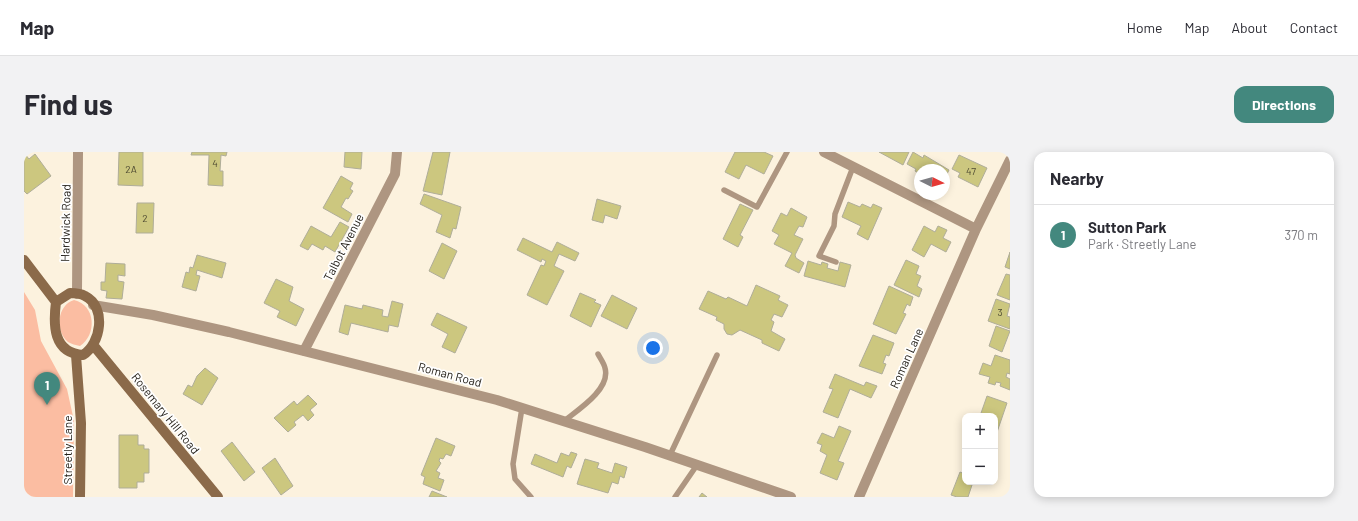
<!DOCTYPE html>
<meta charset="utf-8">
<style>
:root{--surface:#fff;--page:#f2f2f3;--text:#2b2b33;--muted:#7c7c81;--line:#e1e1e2;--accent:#43887e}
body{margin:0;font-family:Barlow,sans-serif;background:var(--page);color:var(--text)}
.controls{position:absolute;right:12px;bottom:12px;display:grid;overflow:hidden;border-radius:8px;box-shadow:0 2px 10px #0003}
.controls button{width:36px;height:36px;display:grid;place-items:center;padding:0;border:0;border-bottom:1px solid var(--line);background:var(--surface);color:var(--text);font:20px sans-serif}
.compass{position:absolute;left:890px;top:12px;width:36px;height:36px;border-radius:50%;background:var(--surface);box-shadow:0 2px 10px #0003;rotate:95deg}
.you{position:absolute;left:629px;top:196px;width:14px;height:14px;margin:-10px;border:3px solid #fff;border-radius:50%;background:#1a73e8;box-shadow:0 0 0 6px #1a73e833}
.badge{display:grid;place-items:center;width:26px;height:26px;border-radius:50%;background:var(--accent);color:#fff;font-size:13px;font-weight:700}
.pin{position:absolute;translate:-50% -33px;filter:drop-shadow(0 1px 2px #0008)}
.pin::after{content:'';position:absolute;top:21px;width:14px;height:12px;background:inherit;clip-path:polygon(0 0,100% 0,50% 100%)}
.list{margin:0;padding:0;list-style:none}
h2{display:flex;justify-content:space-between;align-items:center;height:52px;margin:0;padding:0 16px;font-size:17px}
h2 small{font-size:13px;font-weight:400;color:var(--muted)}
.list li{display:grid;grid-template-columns:26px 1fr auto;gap:12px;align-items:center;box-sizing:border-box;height:60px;padding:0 16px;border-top:1px solid var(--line)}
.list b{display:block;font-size:15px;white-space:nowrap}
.list p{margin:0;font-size:13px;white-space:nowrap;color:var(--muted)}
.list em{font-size:13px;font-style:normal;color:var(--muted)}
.map{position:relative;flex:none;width:986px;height:345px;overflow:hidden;border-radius:12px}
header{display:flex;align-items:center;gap:24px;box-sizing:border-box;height:56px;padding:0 20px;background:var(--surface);border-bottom:1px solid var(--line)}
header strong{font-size:19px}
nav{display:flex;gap:22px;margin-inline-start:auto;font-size:14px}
.intro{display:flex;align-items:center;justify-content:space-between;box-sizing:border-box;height:96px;padding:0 24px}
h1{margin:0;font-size:28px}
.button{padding:10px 18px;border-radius:12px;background:var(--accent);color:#fff;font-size:14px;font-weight:700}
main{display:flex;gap:24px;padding:0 24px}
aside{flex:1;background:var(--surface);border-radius:12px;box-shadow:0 2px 10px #0003}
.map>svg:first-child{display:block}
</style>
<header>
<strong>Map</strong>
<nav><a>Home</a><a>Map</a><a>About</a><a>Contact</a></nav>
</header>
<div class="intro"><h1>Find us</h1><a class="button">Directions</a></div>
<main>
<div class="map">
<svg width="986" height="345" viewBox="0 0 986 345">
<rect width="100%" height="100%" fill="#fcf2de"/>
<path fill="#fbbda2" d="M0 140 11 158 17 189 43 237 50 269 49 345H0Z
M50 148C72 153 73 183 56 194 52 193 47 192 44 190 31 179 33 153 50 148Z"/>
<path fill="#ccc77f" stroke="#afad99" d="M95 0H119V34L94 33Z
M168 0H203L202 4 197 3 196 19H199V34L184 33 185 3H167Z
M321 0H338L337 17 320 15Z
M409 0H426L418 43 399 39Z
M711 0H740L749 4 740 22 722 13 715 27 701 20Z
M855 0H885L879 13Z
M889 0 899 6 900 3 925 18 920 28V18H896V22L891 19 892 17 883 12Z
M0 1 5 7 11 2 27 24 3 42 0 39Z
M935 3 963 16 954 35 934 25 936 21 928 17Z
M317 24 329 31 326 37 329 39 324 47 322 46 317 55 328 62 324 70 299 56Z
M400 42 437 55 432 77 429 76 426 86 412 80 418 63 396 52Z
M573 47 597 54 593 67 581 63 579 71 568 68Z
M824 50 836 55 838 52 847 56 849 52 858 56 844 88 833 82 837 74 818 65Z
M113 51H130L129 81H112Z
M716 52 729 58 716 83 719 85 714 95 699 87Z
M767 56 783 65 779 75 775 74 770 83 779 87 771 103 772 106 780 111 775 121 761 114 768 101 750 92 755 83 748 79 757 61 763 64Z
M316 70 325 75 311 100 301 94 299 98 288 92 284 98 276 94 287 74 307 85Z
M900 74 911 80 914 74 923 78 919 86 927 90 922 100 907 92 900 105 888 98Z
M499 86 528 100 533 90 555 101 551 109 535 102 530 114 540 119 523 153 503 143 517 113 520 114 522 109 518 107 517 110 493 98Z
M418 91 433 99 420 127 405 119Z
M986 100V117L981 115Z
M173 103 202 111 198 126 173 118 172 123 176 124 172 139 158 135 162 120 165 121 166 115 169 116Z
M882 108 895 114 892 122 897 124 893 134 898 137 895 145 870 133Z
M784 109 797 113 798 110 804 112 803 116 814 119 816 110 827 113 821 135 780 124Z
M82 111 101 112V124L94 123V129L100 130 98 147 82 146 83 139 77 138V130H81Z
M982 122 986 123V148L973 143Z
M252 127 269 135 265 149 280 157 272 174 253 165 256 159 240 151Z
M732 133 756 144 754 148 764 153 758 165 750 162 747 168 750 170 747 179 761 187 755 199 738 191V188L716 178 708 183 703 182 700 177V172L692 168 693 165 675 157 684 139 702 147 704 145 723 154Z
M865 134 889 145 886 154 883 152 879 161 882 162 872 182 849 172Z
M556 141 572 148 570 150 577 153 567 175 546 164Z
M588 143 613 156 603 177 577 164Z
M972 147 986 152 983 164 986 165V177L964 169Z
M368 149 379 152 374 175 365 173 364 180 327 171 324 183 315 180 321 153 338 157 339 153 359 158 358 164 364 165Z
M413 161 443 175 431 201 418 195 424 182 407 173Z
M972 174 986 179 978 200 965 194Z
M849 183 870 191 865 204 862 203 859 211 862 212 858 222 835 214Z
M971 203 986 208V222L983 221 982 225 986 227V238L976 234 977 231 972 230 971 233 964 231 966 225 955 222 959 211 967 214Z
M181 216 194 226 178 253 159 242 164 233 168 235 173 224Z
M811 222 840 234 842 230 853 234 847 246 826 237 814 266 799 260 809 237 805 236Z
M284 243 293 252 286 258 290 263 284 269 279 263 270 270 272 273 264 280 250 266 270 249 273 253Z
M963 244 983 251 971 286V264H956Z
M815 274 827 279 814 309 820 311 813 328 796 321 803 303 796 299 798 293 793 291 798 281 810 286Z
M95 283H114V293H120V297H125V321H120V330H113V336H95Z
M412 286 431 294 427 304 422 302 419 307 416 306 415 309 417 311 412 319 416 321 414 326 420 328 416 339 399 332 401 325 397 323Z
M208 290 231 320 220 329 197 299Z
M547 300 553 302 547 316 543 314 539 325 507 312 511 302 533 311 537 301 545 304Z
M251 306 269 334 257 343 238 316Z
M561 307 575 311 573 316 588 321 591 311 603 315 600 326 596 324 594 332 588 330 584 341 553 332Z
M936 320 941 322V330H949L944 345H933L927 343Z
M408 339 423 345H405Z
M678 341 683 345H675Z"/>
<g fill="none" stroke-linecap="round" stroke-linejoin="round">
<path stroke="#ae9681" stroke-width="5.5" d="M700 38 733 55 763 0
M812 110 795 104 810 74 811 62 829 15
M498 256 489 312 491 327 507 345
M540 269C554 258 587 237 581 216 580 211 576 206 574 202
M646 303 693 203
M651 345 673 313"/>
<path stroke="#ae9681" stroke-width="10" d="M800 0 952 77
M53 142 54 0
M69 153 129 163 205 180 473 248 621 295 767 345
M280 199 371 22 373 0
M835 345 952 77 986 8"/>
<path stroke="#8b6a4a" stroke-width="10" d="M0 108 32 150
M46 141C51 141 56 141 61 144 83 155 77 192 59 203 29 201 29 173 32 150Z
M70 194 194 345
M52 203 57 271 56 345"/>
</g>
<g text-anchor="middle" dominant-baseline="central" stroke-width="3.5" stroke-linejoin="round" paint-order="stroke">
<g font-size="10" fill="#4e4a32">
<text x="191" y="11">4</text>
<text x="107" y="17">2A</text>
<text x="947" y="19">47</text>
<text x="121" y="66">2</text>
<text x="976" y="160">3</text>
</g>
<g font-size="12" fill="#242019" stroke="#fff">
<text transform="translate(41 71) rotate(-89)">Hardwick Road</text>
<text transform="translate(319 95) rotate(-63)">Talbot Avenue</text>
<text transform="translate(882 206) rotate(-66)">Roman Lane</text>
<text transform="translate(426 222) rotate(15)">Roman Road</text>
<text transform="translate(142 261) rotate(51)">Rosemary Hill Road</text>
<text transform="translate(43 298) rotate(-90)">Streetly Lane</text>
</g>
</g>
</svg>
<div class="controls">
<button>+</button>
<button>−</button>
</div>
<svg class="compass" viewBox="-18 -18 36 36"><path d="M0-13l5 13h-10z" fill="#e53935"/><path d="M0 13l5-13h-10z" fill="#7c7c81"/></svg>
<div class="you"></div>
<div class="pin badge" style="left:23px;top:253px">1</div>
</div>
<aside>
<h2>Nearby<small></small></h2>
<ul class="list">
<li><span class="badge">1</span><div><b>Sutton Park</b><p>Park · Streetly Lane</p></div><em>370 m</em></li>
</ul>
</aside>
</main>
